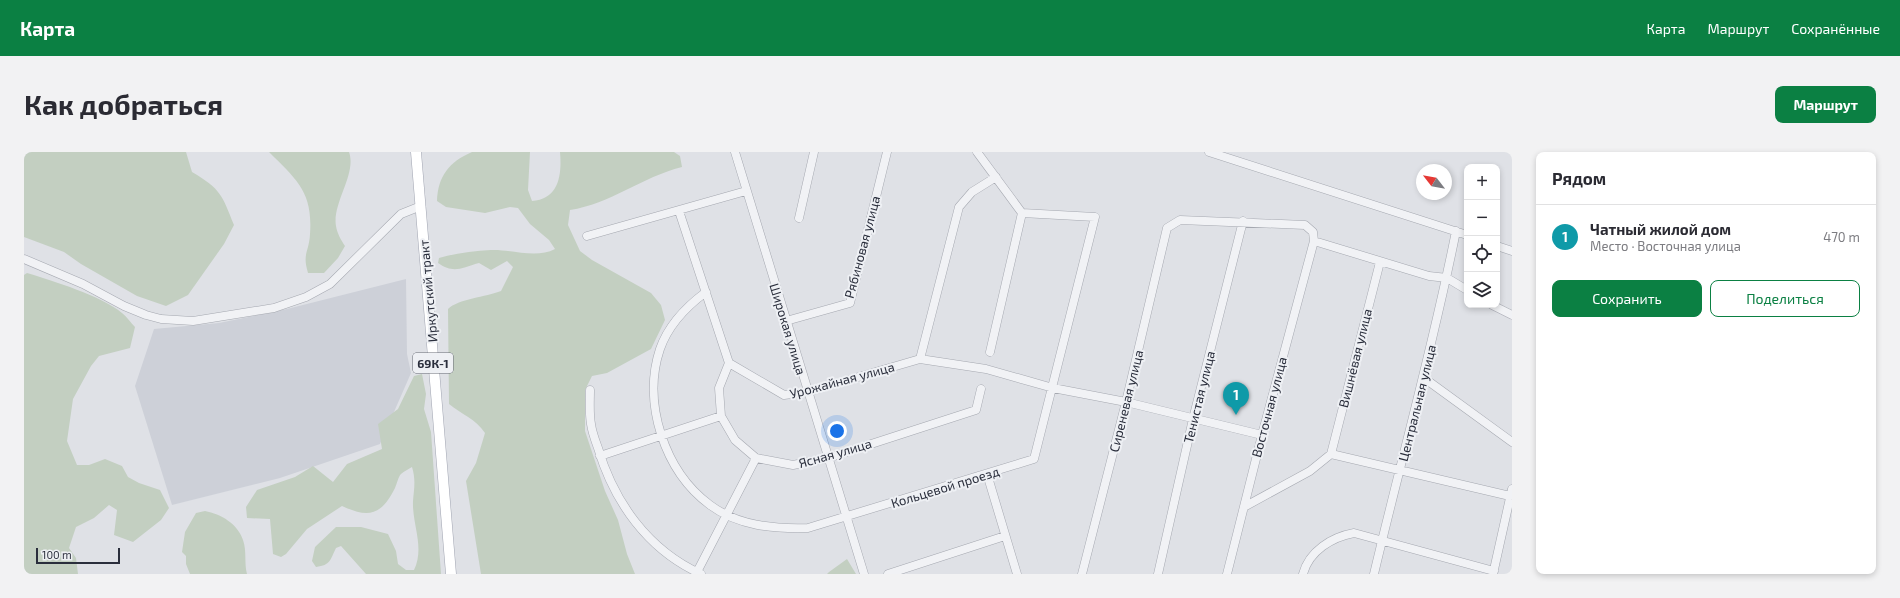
<!DOCTYPE html>
<html lang="ru">
<meta charset="utf-8">
<style>
:root{--surface:#fff;--page:#f2f2f3;--text:#2b2b33;--muted:#7c7c81;--line:#e1e1e2;--accent:#0b8043}
body{margin:0;font-family:"Exo 2",sans-serif;background:var(--page);color:var(--text)}
.controls{position:absolute;right:12px;top:12px;display:grid;overflow:hidden;border-radius:8px;box-shadow:0 2px 6px #0003}
.controls button{width:36px;height:36px;display:grid;place-items:center;padding:0;border:0;border-bottom:1px solid var(--line);background:var(--surface);color:var(--text);font:20px sans-serif}
.compass{position:absolute;left:1392px;top:12px;width:36px;height:36px;border-radius:50%;background:var(--surface);box-shadow:0 2px 6px #0003;rotate:301deg}
.scale{position:absolute;left:12px;bottom:10px;width:84px;box-sizing:border-box;padding-left:4px;border:2px solid #2a2e3c;border-top:0;font-size:11px;line-height:14px;white-space:nowrap;color:#2a2e3c;-webkit-text-stroke:3px #eef0f4;paint-order:stroke}
.you{position:absolute;left:813px;top:279px;width:14px;height:14px;margin:-10px;border:3px solid #fff;border-radius:50%;background:#1a73e8;box-shadow:0 0 0 6px #1a73e833}
.badge{display:grid;place-items:center;width:26px;height:26px;border-radius:50%;background:var(--accent);color:#fff;font-size:13px;font-weight:700}
.pin{position:absolute;translate:-50% -33px;filter:drop-shadow(0 1px 2px #0008)}
.pin::after{content:'';position:absolute;top:21px;width:14px;height:12px;background:inherit;clip-path:polygon(0 0,100% 0,50% 100%)}
.list{margin:0;padding:0;list-style:none}
h2{display:flex;justify-content:space-between;align-items:center;height:52px;margin:0;padding:0 16px;font-size:17px}
h2 small{font-size:13px;font-weight:400;color:var(--muted)}
.list li{display:grid;grid-template-columns:26px 1fr auto;gap:12px;align-items:center;box-sizing:border-box;height:64px;padding:0 16px;border-top:1px solid var(--line)}
.list b{display:block;font-size:15px;white-space:nowrap}
.list p{margin:0;font-size:13px;white-space:nowrap;color:var(--muted)}
.list em{font-size:13px;font-style:normal;color:var(--muted)}
.actions{display:flex;gap:8px;padding:12px 16px}
.actions a{flex:1;padding:9px 0;border:1px solid var(--accent);border-radius:8px;text-align:center;font-size:14px;color:var(--accent)}
.actions .main{background:var(--accent);color:#fff}
.icon{flex:none;width:22px;height:22px;fill:none;stroke:currentColor;stroke-width:2;stroke-linecap:round;stroke-linejoin:round}
.map{position:relative;flex:none;width:1488px;height:422px;overflow:hidden;border-radius:8px}
header{display:flex;align-items:center;gap:24px;box-sizing:border-box;height:56px;padding:0 20px;background:var(--accent);color:#fff}
header strong{font-size:19px}
nav{display:flex;gap:22px;margin-inline-start:auto;font-size:14px}
.intro{display:flex;align-items:center;justify-content:space-between;box-sizing:border-box;height:96px;padding:0 24px}
h1{margin:0;font-size:28px}
.button{padding:10px 18px;border-radius:8px;background:var(--accent);color:#fff;font-size:14px;font-weight:700}
main{display:flex;gap:24px;padding:0 24px}
aside{flex:1;background:var(--surface);border-radius:8px;box-shadow:0 2px 6px #0003}
.map>svg:first-child{display:block}
</style>
<header>
<strong>Карта</strong>
<nav><a>Карта</a><a>Маршрут</a><a>Сохранённые</a></nav>
</header>
<div class="intro"><h1>Как добраться</h1><a class="button">Маршрут</a></div>
<main>
<div class="map">
<svg width="1488" height="422" viewBox="0 0 1488 422">
<rect width="100%" height="100%" fill="#dfe1e6"/>
<path fill="#cdd0d8" d="M382 127 383 202 387 221 356 292 256 326 148 353 111 234 130 177 195 171 263 157Z"/>
<path fill="#c3cfc1" d="M0 0H162L168 20C197 37 198 43 210 73L200 92 164 143 142 154 113 144 57 112 40 100 0 85Z
M245 0H325C333 22 308 51 312 74 313 81 317 88 321 94L314 106 300 121H284C278 101 285 101 286 82 289 40 273 28 245 0Z
M448 0H506L504 38 508 49C535 47 538 23 536 0H650L656 4 658 15C618 25 586 52 546 58L544 73 556 99 568 108 627 141 637 153 641 168 627 197 583 221 568 224 561 238V279L581 339 594 368 603 402 611 422H457L442 329 452 311 461 281C452 267 437 262 425 252L424 157C434 147 462 145 477 139L489 115 483 109 467 118 455 111C437 116 430 122 414 111L415 106C432 101 450 99 467 98 487 97 512 107 531 97L525 88 506 72 494 56 486 55 461 61 422 55 413 49C414 24 425 10 448 0Z
M3 121C29 129 78 144 98 161 103 165 107 171 111 175L106 196 75 204 67 214 49 247 43 289 53 313H65L81 307 98 314 104 325 115 331 136 338 145 356 137 368 109 390 90 383 93 358 85 353 70 366 52 375 45 396 52 406 54 422H0V123Z
M398 222 402 242 400 257 407 280 417 422H342L317 394 312 396C306 408 307 413 292 415L288 409 291 395 312 375H337L364 382 372 399 374 412 382 418H390C401 395 388 373 389 349 390 337 392 328 388 315 385 317 380 319 377 322 374 325 373 332 371 336 357 364 344 366 318 354L283 377 262 402 257 405 249 402 246 367 223 366 222 355 233 338 271 325 289 314 309 330 323 312 358 297 354 272 374 257 390 224Z
M181 359C197 362 214 372 219 388 223 399 220 411 223 422H166L162 412V404L158 400 161 380 172 361Z
M823 407 832 422H803L805 420Z"/>
<g fill="none" stroke-linecap="round" stroke-linejoin="round">
<defs>
<path id="minor" d="M711 0 840 422
M1185 0 1443 83
M655 59 705 211 760 243 783 240 896 207 935 55 948 40 972 25
M775 66 790 0
M563 84 722 39
M1473 94 1488 99
M0 107 59 132 100 154 122 163 137 167 169 169 250 156 282 145 306 132 377 62 397 54
M682 140C663 154 644 174 636 197 618 250 640 319 686 353 714 374 750 377 784 376L1010 307 1071 65 998 61 953 0
M1468 153 1488 163
M762 169 826 151 863 0
M966 200 998 61
M896 207 962 217 1029 236 1102 250 1238 283
M705 211 695 236 697 264 711 288 732 306 769 313 804 306 952 258 957 237
M1400 226 1488 290
M566 238C566 249 565 261 567 272 568 280 571 288 574 296 590 350 624 398 677 422
M1307 302 1356 110
M576 304 697 264
M963 322 993 422
M1220 355 1286 319 1307 302 1486 344
M673 420 732 306
M864 422 981 384
M1058 422 1102 250 1143 76 1156 68 1281 73 1289 80 1290 89 1405 124 1423 126 1443 138
M1134 422 1169 267 1219 69
M1203 422 1238 283 1290 89
M1279 422C1285 399 1308 385 1330 381L1470 419
M1350 422C1377 308 1409 195 1432 79
M1469 422 1488 337"/>
<path id="major" d="M392 0 427 422"/>
</defs>
<use href="#minor" stroke="#a5a8b0" stroke-width="9"/>
<use href="#major" stroke="#a0a4b1" stroke-width="11"/>
<use href="#minor" stroke="#f1f2f5" stroke-width="8"/>
<use href="#major" stroke="#fff" stroke-width="10"/>
</g>
<g text-anchor="middle" dominant-baseline="central" stroke-width="4" stroke-linejoin="round" paint-order="stroke">
<rect fill="#eef0f4" stroke="#656873" stroke-width="1" x="389" y="201" width="40" height="20" rx="3"/>
<g font-size="12" font-weight="bold" fill="#2a2e3c">
<text x="409" y="211">69К-1</text>
</g>
<g font-size="13" fill="#2a2e3c" stroke="#eef0f4">
<text transform="translate(838 95) rotate(-75)">Рябиновая улица</text>
<text transform="translate(404 139) rotate(-95)">Иркутский тракт</text>
<text transform="translate(764 177) rotate(73)">Широкая улица</text>
<text transform="translate(1331 206) rotate(-76)">Вишнёвая улица</text>
<text transform="translate(818 228) rotate(-15)">Урожайная улица</text>
<text transform="translate(1175 245) rotate(-76)">Тенистая улица</text>
<text transform="translate(1102 249) rotate(-76)">Сиреневая улица</text>
<text transform="translate(1393 251) rotate(-76)">Центральная улица</text>
<text transform="translate(1245 255) rotate(-75)">Восточная улица</text>
<text transform="translate(811 301) rotate(-16)">Ясная улица</text>
<text transform="translate(921 335) rotate(-17)">Кольцевой проезд</text>
</g>
</g>
</svg>
<div class="controls">
<button>+</button>
<button>−</button>
<button><svg class="icon" aria-label="locate" viewBox="0 0 24 24"><circle cx="12" cy="12" r="6"/><path d="M12 2v4M12 18v4M2 12h4M18 12h4"/></svg></button>
<button><svg class="icon" aria-label="layers" viewBox="0 0 24 24"><path d="M12 4l9 5-9 5-9-5zM3 14l9 5 9-5"/></svg></button>
</div>
<svg class="compass" viewBox="-18 -18 36 36"><path d="M0-13l5 13h-10z" fill="#e53935"/><path d="M0 13l5-13h-10z" fill="#7c7c81"/></svg>
<div class="scale">100 m</div>
<div class="you"></div>
<div class="pin badge" style="left:1212px;top:263px;background:#0f9aa8">1</div>
</div>
<aside>
<h2>Рядом<small></small></h2>
<ul class="list">
<li><span class="badge" style="background:#0f9aa8">1</span><div><b>Чатный жилой дом</b><p>Место · Восточная улица</p></div><em>470 m</em></li>
</ul>
<div class="actions"><a class="main">Сохранить</a><a>Поделиться</a></div>
</aside>
</main>
